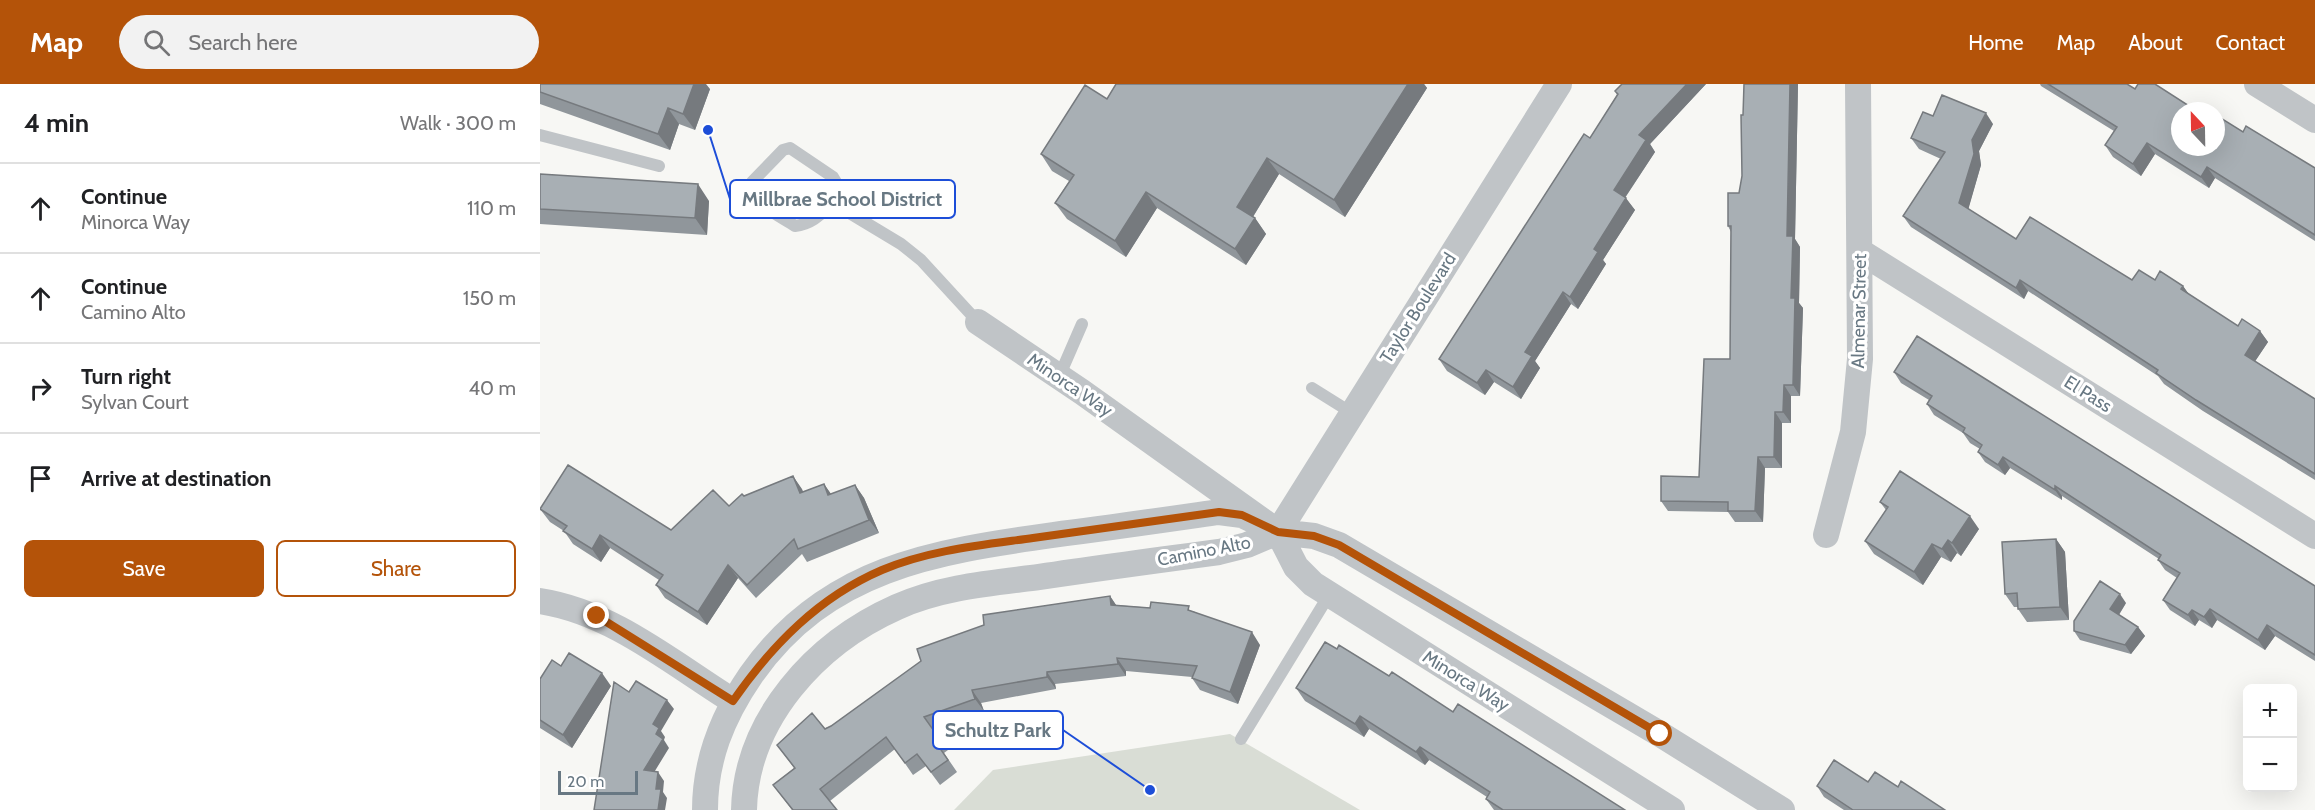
<!DOCTYPE html>
<meta charset="utf-8">
<style>
:root{--surface:#fff;--page:#f2f2f2;--text:#202124;--muted:#757577;--line:#e0e0e0;--accent:#b45309}
body{margin:0;font-family:Cabin,sans-serif;background:var(--page);color:var(--text)}
.controls{position:absolute;right:18px;bottom:18px;display:grid;overflow:hidden;border-radius:9px;box-shadow:0 6px 24px #0002}
.controls button{width:54px;height:54px;display:grid;place-items:center;padding:0;border:0;border-bottom:2px solid var(--line);background:var(--surface);color:var(--text);font:30px sans-serif}
.compass{position:absolute;left:1631px;top:18px;width:54px;height:54px;border-radius:50%;background:var(--surface);box-shadow:0 6px 24px #0002;rotate:338deg}
.scale{position:absolute;left:18px;bottom:15px;width:80px;box-sizing:border-box;padding-left:6px;border:3px solid #687883;border-top:0;font-size:16px;line-height:21px;white-space:nowrap;color:#687883;-webkit-text-stroke:4px #fff;paint-order:stroke}
.stop{position:absolute;width:18px;height:18px;margin:-14px;border:4px solid #b45309;border-radius:50%;background:#fff}
.stop.end{background:#b45309;border-color:#fff;box-shadow:0 2px 6px #0008}
.list{margin:0;padding:0;list-style:none}
h2{display:flex;justify-content:space-between;align-items:center;height:78px;margin:0;padding:0 24px;font-size:26px}
h2 small{font-size:20px;font-weight:400;color:var(--muted)}
.list li{display:grid;grid-template-columns:39px 1fr auto;gap:18px;align-items:center;box-sizing:border-box;height:90px;padding:0 24px;border-top:2px solid var(--line)}
.list b{display:block;font-size:22px;white-space:nowrap}
.list p{margin:0;font-size:20px;white-space:nowrap;color:var(--muted)}
.list em{font-size:20px;font-style:normal;color:var(--muted)}
.actions{display:flex;gap:12px;padding:18px 24px}
.actions a{flex:1;padding:14px 0;border:2px solid var(--accent);border-radius:9px;text-align:center;font-size:21px;color:var(--accent)}
.actions .main{background:var(--accent);color:#fff}
.icon{flex:none;width:33px;height:33px;fill:none;stroke:currentColor;stroke-width:2;stroke-linecap:round;stroke-linejoin:round}
.map{position:relative;flex:none;width:1775px;height:726px;overflow:hidden}
header{display:flex;align-items:center;gap:36px;box-sizing:border-box;height:84px;padding:0 30px;background:var(--accent);color:#fff}
header strong{font-size:28px}
nav{display:flex;gap:33px;margin-inline-start:auto;font-size:21px}
.search{width:420px;height:54px;background:var(--page);display:flex;align-items:center;gap:15px;box-sizing:border-box;padding:0 21px;border-radius:33px;color:var(--muted);font-size:22px}
main{display:flex}
aside{flex:1;background:var(--surface)}
.map>svg:first-child{display:block}
</style>
<header>
<strong>Map</strong>
<div class="search"><svg class="icon" aria-label="search" viewBox="0 0 24 24"><circle cx="10" cy="10" r="6"/><path d="M15 15l6 6"/></svg>Search here</div>
<nav><a>Home</a><a>Map</a><a>About</a><a>Contact</a></nav>
</header>
<main>
<aside>
<h2>4 min<small>Walk · 300 m</small></h2>
<ul class="list">
<li><svg class="icon" aria-label="ahead" viewBox="0 0 24 24"><path d="M12 20V5M6 11l6-6 6 6"/></svg><div><b>Continue</b><p>Minorca Way</p></div><em>110 m</em></li>
<li><svg class="icon" aria-label="ahead" viewBox="0 0 24 24"><path d="M12 20V5M6 11l6-6 6 6"/></svg><div><b>Continue</b><p>Camino Alto</p></div><em>150 m</em></li>
<li><svg class="icon" aria-label="right" viewBox="0 0 24 24"><path d="M7 20v-9h11M14 6l5 5-5 5"/></svg><div><b>Turn right</b><p>Sylvan Court</p></div><em>40 m</em></li>
<li><svg class="icon" aria-label="arrive" viewBox="0 0 24 24"><path d="M6 21V4h12l-3 4 3 4H6"/></svg><div><b>Arrive at destination</b></div></li>
</ul>
<div class="actions"><a class="main">Save</a><a>Share</a></div>
</aside>
<div class="map">
<svg width="1775" height="726" viewBox="0 0 1775 726">
<rect width="100%" height="100%" fill="#f7f7f4"/>
<path fill="#d9ddd5" d="M690 650 820 726H414L453 686Z"/>
<g fill="none" stroke-linecap="round" stroke-linejoin="round">
<path stroke="#c0c4c7" stroke-width="12" d="M0 51 119 82
M250 64 293 93 296 98 293 119C281 130 272 140 255 142 239 131 211 120 212 98L243 66Z
M293 119 361 160 381 176 438 238
M519 293 542 240
M772 304 812 329
M701 655 789 511"/>
<path stroke="#c0c4c7" stroke-width="26" d="M1717 0 1775 36
M1321 168 1775 452
M438 238 542 308 738 448 756 483 773 500 1132 726
M738 448 1019 0
M1286 451 1313 348 1320 275 1318 0
M0 517C72 528 132 579 193 617
M165 726C165 676 182 633 211 591 286 484 393 468 513 451 568 444 623 436 679 428L702 431 738 448 774 452 799 461 1120 650 1242 726
M204 726C206 635 276 559 357 523 401 503 452 499 499 493 559 484 619 476 679 468L707 461 738 448"/>
</g>
<path fill="#90969b" d="M0 0 170 5 155 46 139 40 130 66 0 20Z
M576 0H884L887 4 805 133 739 90 713 133 715 134 726 150 706 181 617 124 586 173 527 135 515 119 529 97 512 87 501 70 567 15Z
M1082 0H1166L1110 60 1115 68 1085 114 1095 126 1063 176 1066 180 1038 225 1031 220 995 277 1000 284 981 315 954 298 945 311 907 287 899 275 1050 54 1077 11 1075 7Z
M1204 0H1258L1255 155 1260 163 1259 219 1263 224 1260 312H1251V339H1242V384H1225L1223 438H1195L1188 428 1128 427 1121 417 1159 393 1190 275 1191 148 1188 142 1199 109 1202 92Z
M1500 0H1587L1595 5 1657 27 1703 48 1775 84V157L1675 94 1669 104 1615 70 1601 92 1573 73 1565 61 1574 47 1501 2Z
M1393 32 1453 40 1439 67 1441 81 1428 125 1476 155 1592 196H1615L1643 202 1649 211 1698 242 1720 247 1728 258 1715 277 1775 315V396L1663 327 1624 300 1618 292 1488 207 1484 215 1371 143 1363 132 1401 75 1379 65 1371 54Z
M0 90 169 117 167 151 0 140Z
M1354 288 1775 502V577L1735 552 1725 566 1677 536 1672 544 1659 536 1655 542 1630 526 1623 516 1637 494 1625 486 1618 476 1619 475 1522 412V416L1470 384 1465 391 1445 378 1438 368 1440 365 1430 359 1423 349 1394 331 1387 320 1389 316 1361 299Z
M253 392 263 408 284 400 291 410 315 401 324 414 339 449 267 478 262 470 216 514 198 494 167 541 125 514 116 501 119 496 70 464 61 478 33 460 24 447 10 438 0 425 131 446 189 422 204 412Z
M1340 418 1439 445 1421 472 1417 469 1411 478 1401 473 1383 501 1334 470 1325 457 1346 426Z
M1516 455 1525 468 1529 536 1487 538 1478 525V523H1474L1465 510Z
M570 512 576 521 653 527 720 561 698 620 660 606 652 594V593L586 587V592L515 600 516 605 441 619 444 627 393 646 408 666 404 669 417 688 400 701 386 682 373 691 355 665 290 717 297 726H252L233 701 254 684 237 661 291 642 444 541Z
M1586 519 1579 531 1598 543 1605 552 1591 570 1540 556 1534 547Z
M797 565 849 592 1085 726H954L946 715 947 713 889 676 885 681 829 645 824 653 765 617 756 604Z
M21 582 71 602 32 664 0 644V595Z
M1328 698 1358 703 1405 726H1304L1284 713 1277 702Z"/>
<path fill="#767a7e" d="M154 0H166L170 5 155 46 143 30Z
M868 0H884L887 4 805 133 794 116Z
M1147 0H1166L1110 60 1115 68 1082 118 1074 106 1099 51Z
M1250 0H1258L1255 155 1260 163 1259 219 1263 224 1260 312 1253 301 1247 152Z
M128 24 139 40 130 66 118 50Z
M1446 29 1453 40 1439 67 1441 81 1427 130 1419 119 1432 56Z
M1607 59 1615 70 1601 92 1593 80Z
M727 74 739 90 709 139 697 123Z
M1667 83 1675 94 1669 104 1661 93Z
M158 100 169 117 167 151 155 134Z
M606 108 617 124 586 173 575 157Z
M1086 114 1095 126 1063 176 1066 180 1038 225 1030 213 1054 165Z
M715 134 726 150 706 181 695 165Z
M1480 196 1488 207 1484 215 1476 204Z
M1643 202 1651 213 1641 205Z
M1023 208 1031 220 995 277 1000 284 981 315 973 303 985 268Z
M1720 247 1728 258 1712 282 1705 271Z
M946 286 954 298 945 311 937 299Z
M1244 301 1251 312V339L1243 328Z
M1235 328 1242 339V384L1234 373Z
M1218 373 1225 384 1223 438 1215 427Z
M1463 373 1470 384 1465 391 1458 381Z
M253 392 262 405 269 422 260 409Z
M284 400 293 413 288 411Z
M315 401 324 414 339 449 329 436Z
M1515 402 1522 412V416L1515 406Z
M1430 432 1439 445 1421 472 1412 459Z
M60 451 70 464 61 478 52 465Z
M1516 455 1525 468 1529 536 1520 523Z
M1408 456 1417 469 1411 478 1402 465Z
M1392 460 1401 473 1383 501 1374 488Z
M188 481 198 494 167 541 158 528Z
M1580 510 1586 519 1576 535 1570 525Z
M570 512 578 524 571 521Z
M1670 525 1677 536 1672 544 1664 533Z
M1652 526 1659 536 1655 542 1648 531Z
M1727 541 1735 552 1725 566 1718 556Z
M1598 543 1605 552 1591 570 1585 561Z
M712 548 720 561 698 620 690 608Z
M577 574 586 587V592L578 580Z
M507 588 515 600 516 605 507 593Z
M62 589 71 602 32 664 23 651Z
M432 606 441 619 444 627 435 615Z
M127 616 134 625 121 647 125 653 124 656 129 664 110 695 104 686 116 650 113 640Z
M820 632 829 645 824 653 815 640Z
M880 663 889 676 885 681 876 668Z
M118 688 124 697 123 708 127 714 125 726H118L116 705Z"/>
<path fill="#a8afb4" stroke="#767a7e" stroke-width="1.5" d="M0 0H154L143 30 128 24 118 50 0 8Z
M576 0H868L794 116 727 74 697 123 715 134 695 165 606 108 575 157 515 119 534 91 501 70 545 1 567 15Z
M1082 0H1147L1099 51 1106 56 1074 106 1086 114 1054 165 1058 168 1030 213 1023 208 985 268 992 272 973 303 946 286 937 299 899 275 1044 50 1050 54 1078 10 1075 7Z
M1204 0H1250L1247 152H1253L1251 214H1255L1253 301H1244L1243 328H1235L1234 373H1218L1215 427H1188V418L1121 417V392L1159 393 1164 275H1190L1191 142H1188V109H1199L1202 92 1201 31H1203Z
M1508 0H1587L1595 5 1598 0H1615L1657 27H1640V63H1676V31L1703 48 1706 42 1775 84V151L1667 83 1661 93 1607 59 1593 80 1565 61 1577 43Z
M1402 11 1446 29 1432 56 1434 70 1419 119 1476 155 1490 133 1592 196 1599 186 1615 196 1620 187 1643 202 1641 205 1698 242 1702 235 1720 247 1705 271 1775 315V390L1656 316 1616 289 1618 286 1480 196 1476 204 1363 132 1405 68 1371 54 1383 28 1393 32Z
M1663 23 1670 27H1660Z
M0 90 158 100 155 134 0 125Z
M1377 252 1775 502V571L1727 541 1718 556 1670 525 1664 533 1652 526 1648 531 1623 516 1640 489 1618 476 1621 471 1515 402V406L1463 373 1458 381 1438 368 1442 361 1423 348 1425 344 1387 320 1392 312 1354 288Z
M28 381 131 446 173 406 189 422 202 410 204 412 253 392 260 409 284 400 288 411 315 401 329 436 258 465 254 455 207 501 188 481 158 528 116 501 123 491 60 451 52 465 23 447 27 442 0 425Z
M1360 387 1430 432 1412 459 1408 456 1402 465 1392 460 1374 488 1325 457 1348 423 1340 418Z
M1516 455 1520 523 1478 525 1477 509 1465 510 1462 458Z
M1560 497 1580 510 1570 525 1598 543 1585 561 1534 547V537Z
M570 512 571 521 610 524 611 518 649 522 648 526 712 548 690 608 652 594 657 582 577 574 578 580 507 588V593L432 606 435 615 384 633 399 654 395 657 408 676 391 688 377 670 365 679 346 653 280 705 297 726H253L233 701 255 684 237 661 272 629 285 645 291 642 381 577 377 565 444 541 443 531Z
M785 558 797 565 799 561 849 592 852 588 913 628 918 620 1085 726H963L946 715 950 708 880 663 876 668 820 632 815 640 756 604Z
M29 569 62 589 23 651 0 636V595L12 576 21 582Z
M96 597 127 616 113 640 119 644 116 650 123 655 104 686 118 688 116 705H121L118 726H54L74 598 89 608Z
M1294 676 1328 698 1335 688 1358 703 1361 697 1405 726H1313L1277 702Z"/>
<g fill="none" stroke-linecap="round" stroke-linejoin="round">
<path stroke="#b45309" stroke-width="8" d="M57 532 193 617C232 561 279 513 342 486 389 466 443 461 493 454 555 445 617 437 679 428L702 431 738 448 774 452 799 461 1120 650"/>
</g>
<g text-anchor="middle" dominant-baseline="central" stroke-width="6" stroke-linejoin="round" paint-order="stroke">
<g font-size="18" fill="#687883" stroke="#fff">
<text transform="translate(878 224) rotate(-58)">Taylor Boulevard</text>
<text transform="translate(1319 227) rotate(-89)">Almenar Street</text>
<text transform="translate(530 301) rotate(34)">Minorca Way</text>
<text transform="translate(1548 310) rotate(32)">El Pass</text>
<text transform="translate(664 467) rotate(-11)">Camino Alto</text>
<text transform="translate(926 597) rotate(32)">Minorca Way</text>
</g>
</g>
<path fill="none" stroke="#1d4ed8" stroke-width="2" d="M168 46L190 115M610 706L523 646"/>
<g fill="#1d4ed8" stroke="#fff" stroke-width="2">
<circle cx="168" cy="46" r="6"/>
<circle cx="610" cy="706" r="6"/>
</g>
<g fill="#fff" stroke="#1d4ed8" stroke-width="2">
<rect x="190" y="96" width="225" height="38" rx="6"/>
<rect x="393" y="627" width="130" height="38" rx="6"/>
</g>
<g font-size="20" text-anchor="middle" font-weight="bold" fill="#687883">
<text x="302" y="122">Millbrae School District</text>
<text x="458" y="653">Schultz Park</text>
</g>
</svg>
<div class="controls">
<button>+</button>
<button>−</button>
</div>
<svg class="compass" viewBox="-18 -18 36 36"><path d="M0-13l5 13h-10z" fill="#e53935"/><path d="M0 13l5-13h-10z" fill="#757577"/></svg>
<div class="scale">20 m</div>
<div class="stop" style="left:1120px;top:650px"></div>
<div class="stop end" style="left:57px;top:532px"></div>
</div>
</main>
